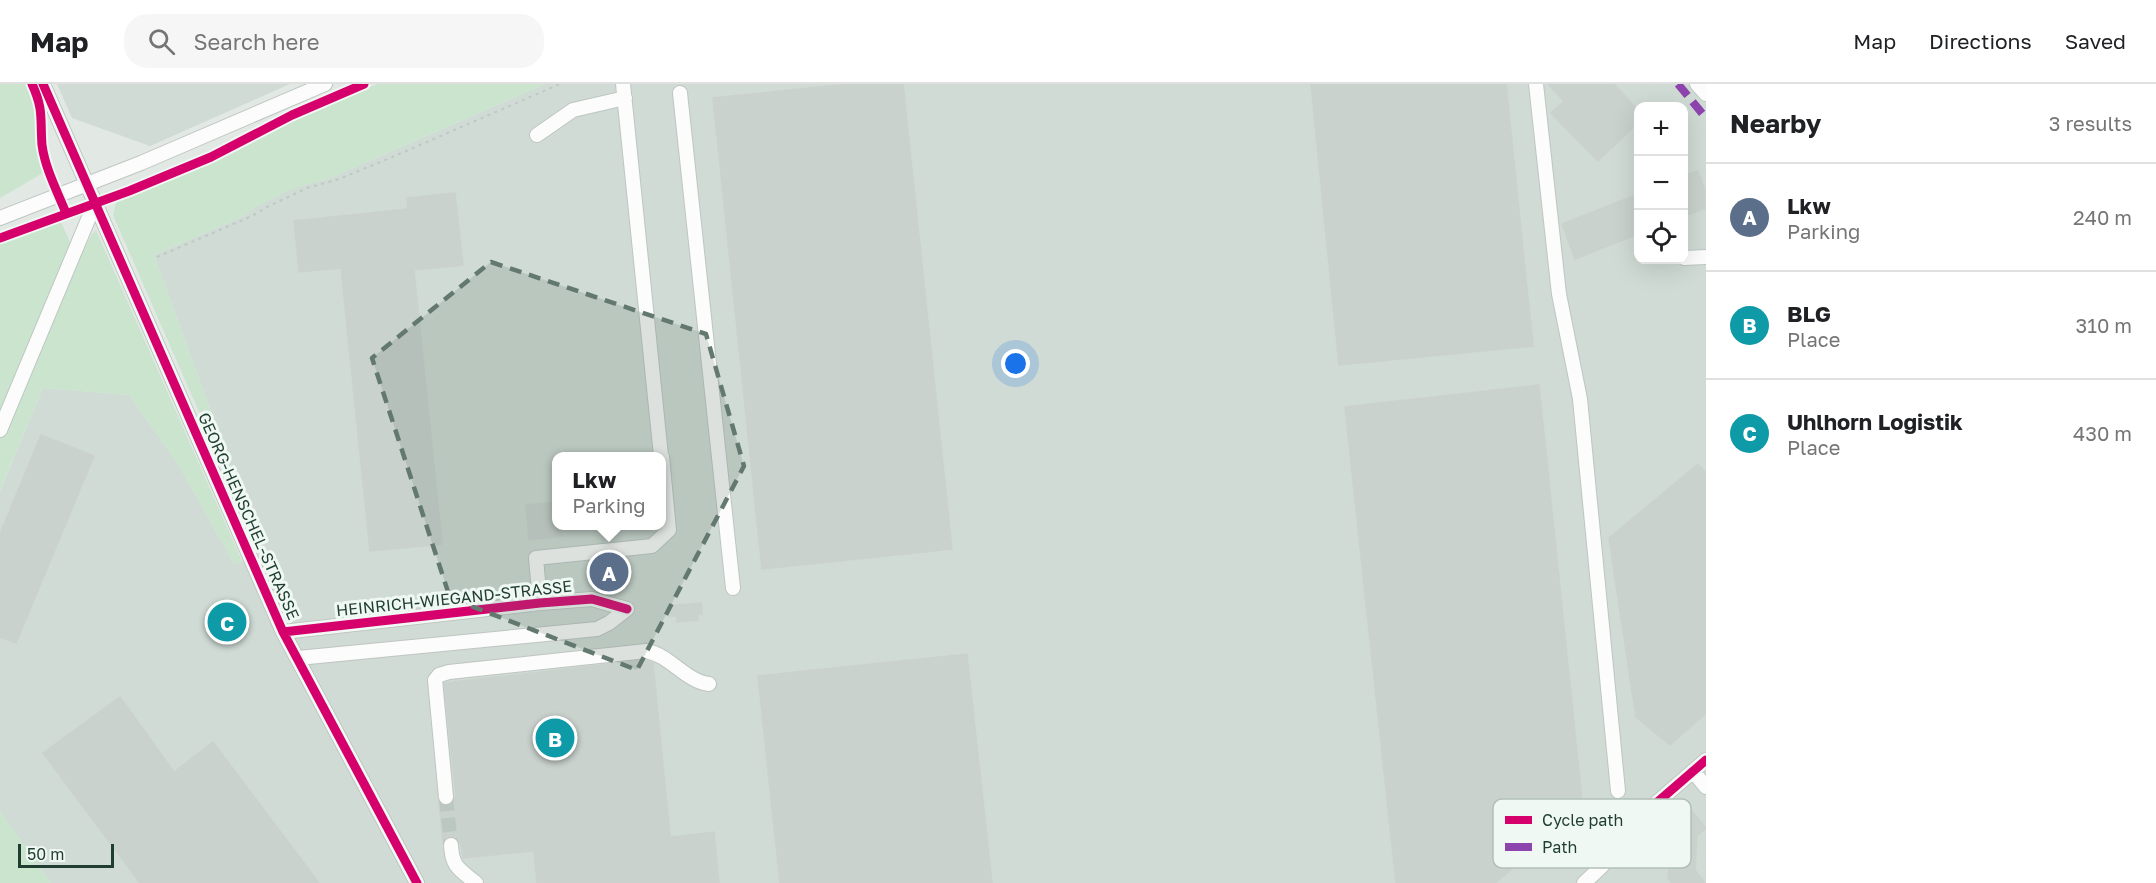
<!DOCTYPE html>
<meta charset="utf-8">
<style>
:root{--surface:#fff;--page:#f6f6f6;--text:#202124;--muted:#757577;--line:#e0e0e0;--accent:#63796f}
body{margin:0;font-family:"Golos Text",sans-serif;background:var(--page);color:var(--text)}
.controls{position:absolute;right:18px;top:18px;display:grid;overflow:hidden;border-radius:12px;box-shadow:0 6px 24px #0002}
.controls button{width:54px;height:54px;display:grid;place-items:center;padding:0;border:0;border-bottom:2px solid var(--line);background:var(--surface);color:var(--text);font:30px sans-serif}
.scale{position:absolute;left:18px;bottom:15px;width:96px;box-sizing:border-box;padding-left:6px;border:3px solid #1f3d30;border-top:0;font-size:16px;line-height:21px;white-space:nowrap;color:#1f3d30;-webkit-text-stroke:4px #f0f8f3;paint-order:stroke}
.you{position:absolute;left:1016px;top:280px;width:21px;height:21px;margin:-15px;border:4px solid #fff;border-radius:50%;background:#1a73e8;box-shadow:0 0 0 9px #1a73e833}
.badge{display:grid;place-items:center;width:39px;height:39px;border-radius:50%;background:var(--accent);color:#fff;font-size:20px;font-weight:700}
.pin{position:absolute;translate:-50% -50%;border:3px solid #fff;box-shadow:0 2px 6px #0006}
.popup{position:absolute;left:552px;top:368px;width:114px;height:78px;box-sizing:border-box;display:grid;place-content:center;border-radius:12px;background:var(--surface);filter:drop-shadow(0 2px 4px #0005);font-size:20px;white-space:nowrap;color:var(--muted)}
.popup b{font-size:22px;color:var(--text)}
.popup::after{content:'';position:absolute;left:50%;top:100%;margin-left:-12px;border:12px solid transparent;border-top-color:var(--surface)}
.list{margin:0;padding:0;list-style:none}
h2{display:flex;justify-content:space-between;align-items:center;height:78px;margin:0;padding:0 24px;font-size:26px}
h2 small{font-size:20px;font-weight:400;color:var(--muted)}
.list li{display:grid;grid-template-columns:39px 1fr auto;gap:18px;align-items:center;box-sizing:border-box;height:108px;padding:0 24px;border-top:2px solid var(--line)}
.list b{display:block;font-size:22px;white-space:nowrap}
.list p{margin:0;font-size:20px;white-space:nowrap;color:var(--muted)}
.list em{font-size:20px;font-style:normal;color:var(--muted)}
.icon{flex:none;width:33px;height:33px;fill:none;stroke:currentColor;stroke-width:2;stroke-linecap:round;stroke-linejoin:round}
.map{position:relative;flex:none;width:1706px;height:799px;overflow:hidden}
header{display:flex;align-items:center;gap:36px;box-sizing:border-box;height:84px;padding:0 30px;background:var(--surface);border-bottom:2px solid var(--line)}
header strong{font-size:28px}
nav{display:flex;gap:33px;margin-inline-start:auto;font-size:21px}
.search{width:420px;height:54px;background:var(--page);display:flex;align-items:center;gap:15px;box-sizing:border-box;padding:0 21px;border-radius:24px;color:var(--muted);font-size:22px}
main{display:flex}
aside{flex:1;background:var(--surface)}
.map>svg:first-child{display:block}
</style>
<header>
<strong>Map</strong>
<div class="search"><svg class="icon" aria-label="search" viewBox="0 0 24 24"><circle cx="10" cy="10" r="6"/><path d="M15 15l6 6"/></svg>Search here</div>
<nav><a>Map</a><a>Directions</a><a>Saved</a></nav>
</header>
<main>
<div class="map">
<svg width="1706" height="799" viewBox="0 0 1706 799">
<rect width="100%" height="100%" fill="#e2e9e5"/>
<path fill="#cfdbd4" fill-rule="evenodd" d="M57 0H290L150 62 72 34Z
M545 0H1706V799H51L0 727V407L43 304 129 311 178 380 234 480 263 470 154 171 244 132 257 122 291 105 328 95ZM1638 22H1684V176H1638ZM556 372H662V442H556Z"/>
<path fill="#cae4ce" d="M0 0H28C42 31 36 58 43 89L0 114Z
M377 0H545L328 95C298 103 269 112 244 132L154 171 263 470H261L113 131 116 119 128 111Z
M60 136 70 158 83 165 92 150 96 146 242 477 234 480 178 380 129 311 43 304 0 406V158Z
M0 727 51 799H0Z"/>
<path fill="#cad2ce" stroke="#cbd2ce" stroke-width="1.5" d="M848 0H903L952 465 762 485 713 14Z
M1311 0H1506L1533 262 1339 281Z
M1548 0H1614L1638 26V39L1598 77 1551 29 1564 17Z
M1698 87 1706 108V124L1683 133V92Z
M455 109 463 181 414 186 442 460 370 467 341 184 299 188 294 137 408 125 407 114Z
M1638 110V150L1575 175 1562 140Z
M1539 301 1583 726 1495 799H1396L1345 323Z
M41 351 94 372 16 559 0 553V450Z
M1698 380 1706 389V629L1670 661 1636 633 1609 454Z
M556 418V441H561L562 452 529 456 526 421Z
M701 519 702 530H698V536L677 538V532H669L668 522Z
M240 520 249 539 215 555 206 536Z
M967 570 992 799H780L758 592Z
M645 576 653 579 670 753 714 748 719 799H537L534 767 463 774 461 760 455 753H446L443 758 439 718 447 722 452 720 456 712 444 599Z
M120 613 174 688 213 658 319 799H140L43 669Z
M1690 725 1706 744 1697 752 1695 786 1705 799H1672L1668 794 1672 740Z"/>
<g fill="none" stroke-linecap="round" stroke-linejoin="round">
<path stroke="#bbc7c1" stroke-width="14" stroke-dasharray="14 7" stroke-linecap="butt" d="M446 713 451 761"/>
<defs>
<path id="minor" d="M43 0 283 548 417 799
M623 0 661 372
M1536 0 1559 210 1580 315 1618 707
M1697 0 1706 10
M680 9 733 504
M537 51 573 26 625 14
M0 134 141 79 325 0
M1684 174 1706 173
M0 346 95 119
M540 519 536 474 652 462 669 446 662 373
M283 548 540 519 592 515 627 525
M298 574 597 545 609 539 627 525
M1693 687 1706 703
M446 713 435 596 439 591 449 588 646 567C670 571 685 597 709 600
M451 761C452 783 459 785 476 799
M1584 799 1602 782 1624 747 1706 676"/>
</defs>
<use href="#minor" stroke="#bfc6c2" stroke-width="16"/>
<path stroke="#bfc9c4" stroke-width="2" stroke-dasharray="3 4.5" stroke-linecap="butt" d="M157 173 252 132 267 123 307 104 339 95 390 74 560 0"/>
<use href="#minor" stroke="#fbfcfb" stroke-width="14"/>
<path stroke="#8e44ad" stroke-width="8" stroke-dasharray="15 8" stroke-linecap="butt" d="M1678 0 1706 34"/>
<defs>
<path id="cycleway" d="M32 0C44 26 40 35 42 61 45 84 57 107 66 129
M43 0 283 548 417 799
M0 154 129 107 211 73 292 31 364 0
M283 548 540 519 592 515 627 525
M1624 747 1706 676"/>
</defs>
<use href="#cycleway" stroke="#f0f8f3" stroke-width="13"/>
<use href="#cycleway" stroke="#d6006c" stroke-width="9"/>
</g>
<path fill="#63796f" fill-opacity="0.2" stroke="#63796f" stroke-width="4.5" stroke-dasharray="12 8" stroke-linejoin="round" d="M491 178 706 250 744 382 637 586 450 514 372 274Z"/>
<g text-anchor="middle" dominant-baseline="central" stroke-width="6" stroke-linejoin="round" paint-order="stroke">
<g font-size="16" fill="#1f3d30" stroke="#f0f8f3">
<text transform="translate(249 432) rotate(66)">GEORG-HENSCHEL-STRASSE</text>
<text transform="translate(454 514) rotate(-6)">HEINRICH-WIEGAND-STRASSE</text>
</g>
</g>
<rect x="1493" y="715" width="198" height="69" rx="9" fill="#f0f8f3" stroke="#b1c0b8" stroke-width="1.5"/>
<rect x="1505" y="732" width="27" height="8" fill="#d6006c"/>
<rect x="1505" y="759" width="27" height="8" fill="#8e44ad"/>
<g font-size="16" fill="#1f3d30">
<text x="1542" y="742">Cycle path</text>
<text x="1542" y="769">Path</text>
</g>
</svg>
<div class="controls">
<button>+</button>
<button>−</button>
<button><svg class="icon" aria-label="locate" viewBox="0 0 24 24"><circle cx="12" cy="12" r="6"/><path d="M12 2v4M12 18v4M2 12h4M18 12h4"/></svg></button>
</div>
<div class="scale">50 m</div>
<div class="you"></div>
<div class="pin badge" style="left:609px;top:488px;background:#5c6f8a">A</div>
<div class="popup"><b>Lkw</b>Parking</div>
<div class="pin badge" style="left:555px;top:654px;background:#0f9aa8">B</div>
<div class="pin badge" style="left:227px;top:538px;background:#0f9aa8">C</div>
</div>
<aside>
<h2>Nearby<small>3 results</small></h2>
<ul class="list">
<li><span class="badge" style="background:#5c6f8a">A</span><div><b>Lkw</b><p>Parking</p></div><em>240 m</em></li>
<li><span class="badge" style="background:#0f9aa8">B</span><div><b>BLG</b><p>Place</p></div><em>310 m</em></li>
<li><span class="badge" style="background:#0f9aa8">C</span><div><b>Uhlhorn Logistik</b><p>Place</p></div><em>430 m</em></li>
</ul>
</aside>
</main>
